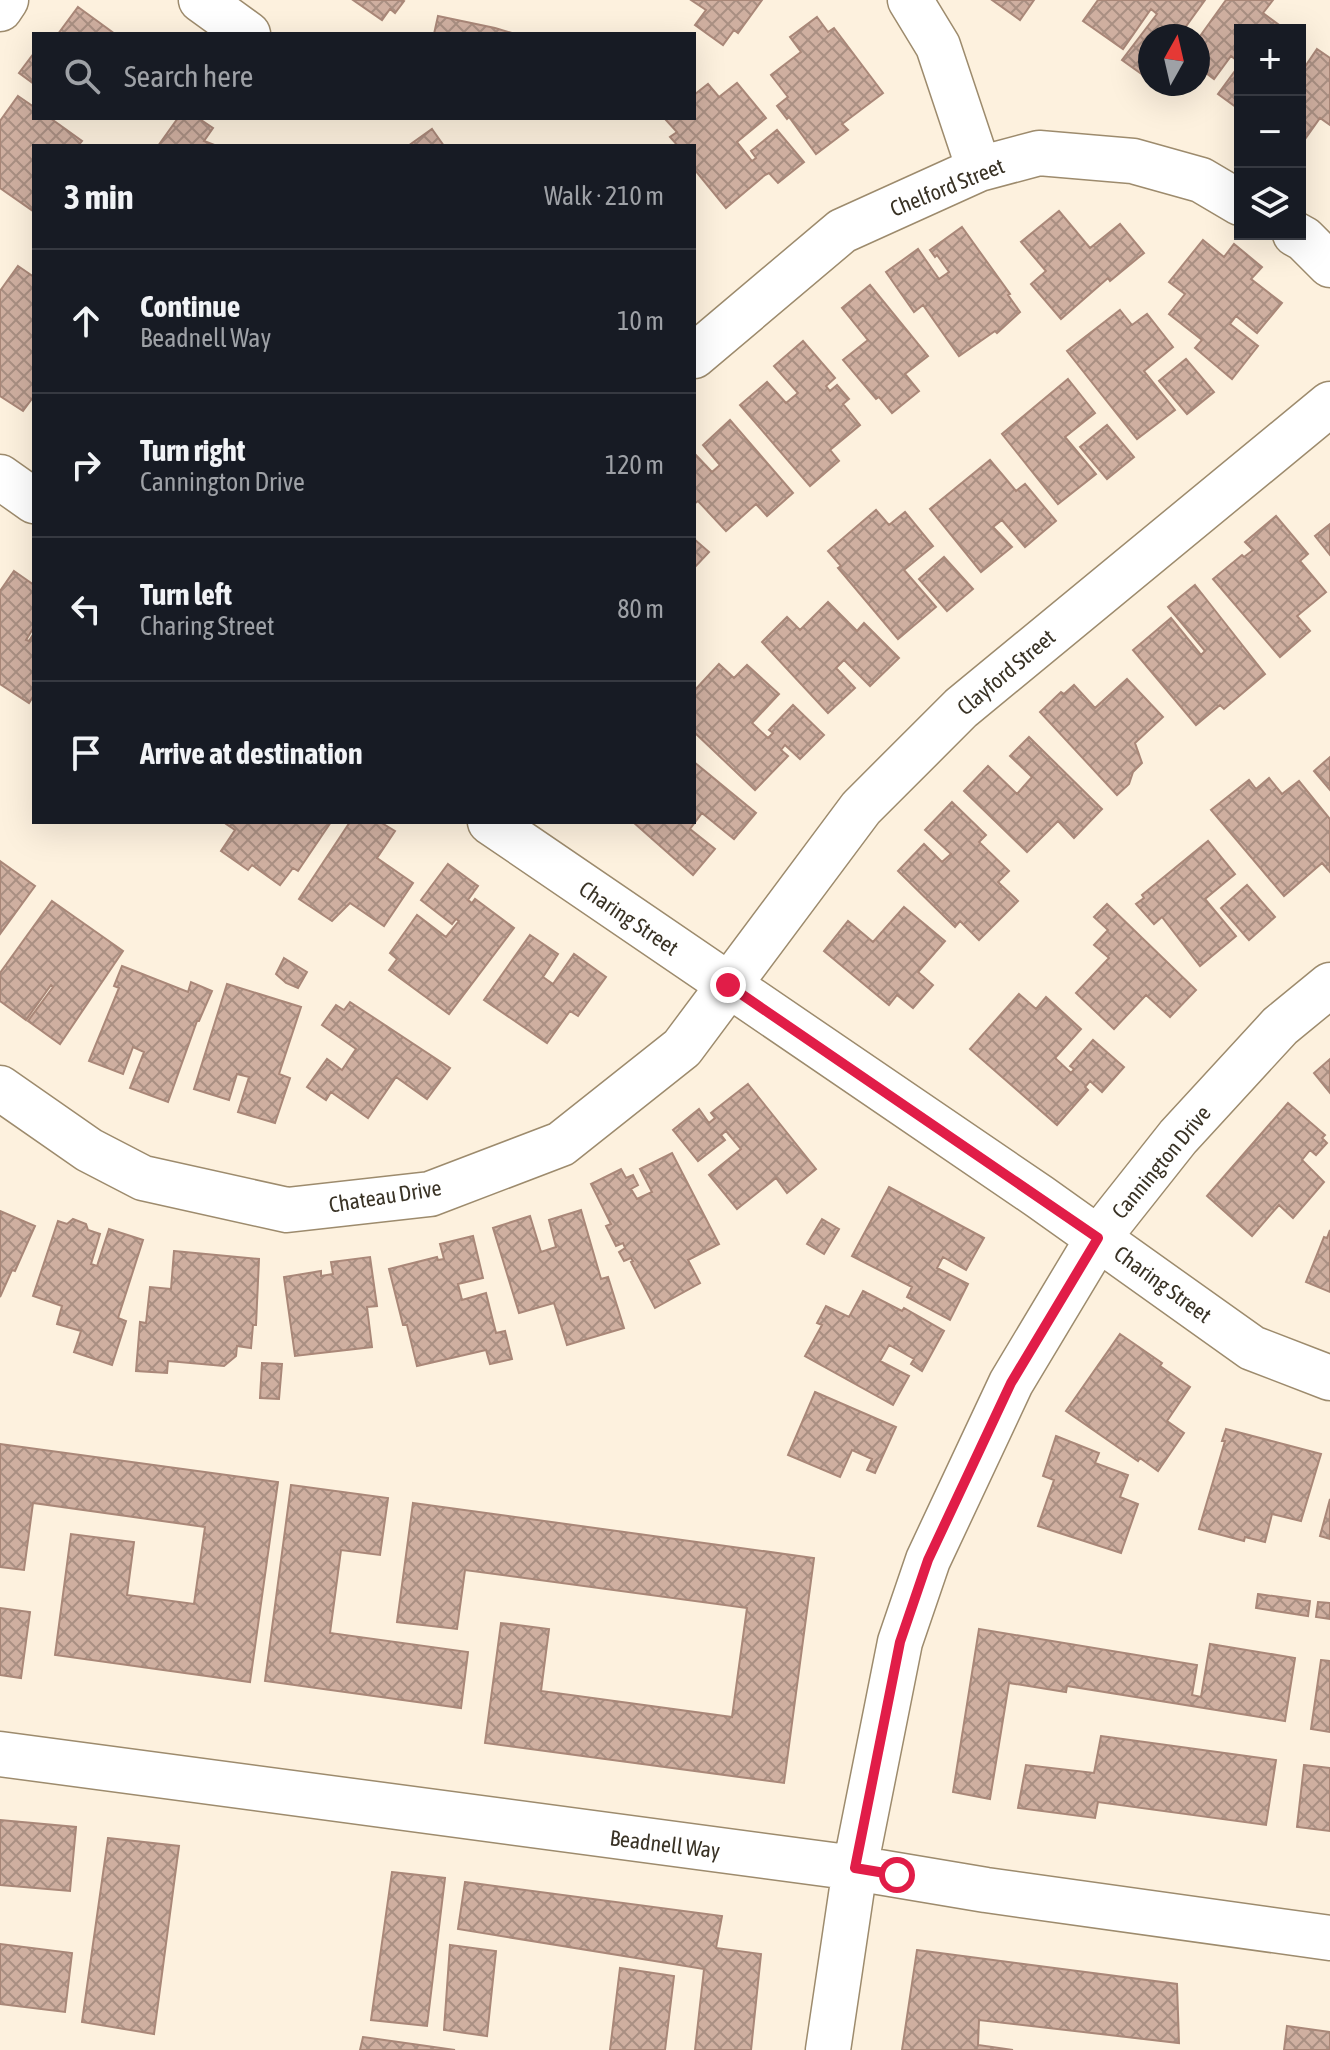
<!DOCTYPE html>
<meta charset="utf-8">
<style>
:root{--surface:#171b24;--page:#242831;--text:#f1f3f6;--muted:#9ea1a6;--line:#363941}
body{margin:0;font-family:"Asap Condensed",sans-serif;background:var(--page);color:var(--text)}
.controls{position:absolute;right:24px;top:24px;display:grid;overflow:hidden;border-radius:0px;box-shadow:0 8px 32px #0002}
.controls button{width:72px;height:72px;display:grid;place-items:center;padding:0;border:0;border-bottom:2px solid var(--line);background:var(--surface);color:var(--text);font:40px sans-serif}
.compass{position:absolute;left:1138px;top:24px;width:72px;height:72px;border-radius:50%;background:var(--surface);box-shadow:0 8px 32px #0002;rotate:8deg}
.stop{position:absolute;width:24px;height:24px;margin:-18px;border:6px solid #e11d48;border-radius:50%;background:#fff}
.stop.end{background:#e11d48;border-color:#fff;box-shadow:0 2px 8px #0008}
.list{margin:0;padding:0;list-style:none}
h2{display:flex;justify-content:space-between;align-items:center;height:104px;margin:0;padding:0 32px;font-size:34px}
h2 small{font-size:26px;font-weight:400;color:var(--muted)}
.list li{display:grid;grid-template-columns:52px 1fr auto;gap:24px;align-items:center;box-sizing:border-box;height:144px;padding:0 32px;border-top:2px solid var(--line)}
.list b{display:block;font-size:30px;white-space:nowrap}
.list p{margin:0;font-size:26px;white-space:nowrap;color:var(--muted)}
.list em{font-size:26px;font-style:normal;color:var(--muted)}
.icon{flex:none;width:44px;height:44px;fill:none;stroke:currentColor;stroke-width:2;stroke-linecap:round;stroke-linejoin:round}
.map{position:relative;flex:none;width:1330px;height:2050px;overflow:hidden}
.search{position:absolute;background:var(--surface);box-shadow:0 8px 32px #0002;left:32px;top:32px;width:664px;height:88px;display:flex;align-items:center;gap:20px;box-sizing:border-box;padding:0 28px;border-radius:0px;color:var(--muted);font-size:30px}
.panel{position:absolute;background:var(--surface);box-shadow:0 8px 32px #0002;left:32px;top:144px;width:664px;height:680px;border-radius:0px}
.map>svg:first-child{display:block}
</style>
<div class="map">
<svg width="1330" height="2050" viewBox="0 0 1330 2050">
<defs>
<pattern id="building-cross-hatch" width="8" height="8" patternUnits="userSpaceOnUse" patternTransform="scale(2)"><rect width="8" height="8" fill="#cfafa0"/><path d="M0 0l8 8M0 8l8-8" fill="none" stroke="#a98f82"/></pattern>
</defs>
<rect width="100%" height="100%" fill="#fdf1de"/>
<path fill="url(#building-cross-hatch)" stroke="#a98778" stroke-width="2" d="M353 0H402L404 1 395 13 390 9 382 20Z
M691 0H762L738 33 734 30 723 45 695 25 706 10Z
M992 0H1034L1020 20Z
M1098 0H1205L1179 36H1150V80L1122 60 1157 14 1151 9 1123 49 1083 21Z
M1226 0H1273L1263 13 1286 30H1240V63L1231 56 1214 79 1198 67V39Z
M78 7 115 34H58Z
M438 16 495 28 515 34H434Z
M817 17 828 32 834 28 883 93 842 124 848 130 816 154 789 117 787 119 777 106 788 97 771 75 801 52 790 37Z
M1317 49 1330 58V125L1320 118 1303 142 1300 139V74Z
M34 53V84L19 73Z
M1240 64V110L1218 94Z
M737 83 766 118 737 142 752 161 756 158 751 151 777 130 804 162 778 183 769 173 765 175 726 208 694 169V146H678L670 137 677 132 665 119 694 118V95L708 84 719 97Z
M18 96 34 107V118H50L82 141 78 146H34L33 211 0 188V121Z
M178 118H198L213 128 204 141 217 146H158Z
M432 129 444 146H408Z
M1059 211 1090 248 1120 224 1144 253 1110 281 1108 278 1061 319 1031 284 1046 271 1021 242Z
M962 227 1010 294 1008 295 1020 312 997 333 995 331 959 356 923 305 914 312 886 272 918 249 939 279 949 272 937 255 935 257 930 250Z
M1203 240 1224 257 1234 244 1262 267 1251 279 1282 303 1257 333 1236 316 1230 324 1258 346 1232 379 1195 348 1202 340 1169 314 1185 294 1169 282Z
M18 266 34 277V396L23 411 0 396V291Z
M870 285 928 356 905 374 919 391 892 413 879 397 876 399 843 360 868 340 842 308Z
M1120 310 1132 325 1147 314 1173 347 1144 371 1175 410 1137 439 1067 351Z
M803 341 835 378 826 386 830 391 837 385 849 399 843 404 860 425 830 450 839 461 810 486 740 405 767 382 786 403 798 393 774 366Z
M1186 359 1214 392 1187 414 1159 381Z
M1068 379 1095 413 1065 437 1096 474 1058 504 1002 434Z
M730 420 793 493 767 516 756 504 726 531 698 501 694 504V453L712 472 720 465 703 445Z
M1107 425 1134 457 1107 479 1080 447Z
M990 460 1016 491 1025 484 1056 521 1025 547 1002 520 993 527 1012 547 981 572 930 509Z
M876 510 889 525 905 512 933 546 904 570 936 607 898 639 838 568 841 566 828 551Z
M1276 516 1308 554 1300 561 1326 592 1297 616 1310 631 1280 657 1213 579 1242 555 1244 557 1253 550 1245 542Z
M1330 524V555L1315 536Z
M694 539 709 552 694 568Z
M944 557 973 589 947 611 919 579Z
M14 571 34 585V627L26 640 29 641 34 633V695L29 703 0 684V591Z
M1195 585 1265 674 1224 709 1220 705 1196 725 1133 650 1171 618 1201 655 1205 651 1168 607Z
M828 602 857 631 864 623 899 658 870 686 844 660 836 668 855 688 828 713 762 642 787 617 800 630Z
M719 664 734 678 747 665 779 694 752 723 768 738 773 733 769 730 793 705 824 735 800 759 785 745 781 750 788 756 755 790 694 732V691Z
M1127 679 1163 717 1135 743 1142 763 1133 772 1129 784 1117 795 1040 712 1061 692 1064 694 1074 685 1095 708Z
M1029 737 1102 809 1074 838 1058 821 1027 852 964 791 988 766 1017 794 1032 777 1010 756Z
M1330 757V790L1314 771Z
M694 762 756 813 734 839 702 813 690 829 715 849 693 875 633 822H694Z
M1269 778 1282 794 1299 781 1330 819V872L1322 863 1284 896 1211 810 1249 780 1256 789Z
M952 802 986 835 979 842 1009 871 998 882 1018 901 979 940 960 921 955 927 898 871 924 844 942 862 951 854 925 830Z
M227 822H331L298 871 293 868 280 885 252 865 248 870 221 851 235 830 226 824Z
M350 822H380L395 831 377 858 413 883 384 926 350 903 332 921 299 899Z
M1208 841 1235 874 1205 899 1236 936 1200 966 1162 917 1154 924 1136 904 1144 898 1142 895Z
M0 861 35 886 0 934Z
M448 864 478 886 468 900 472 903 475 899 514 928 449 1014 389 970 397 959 390 953 417 915 446 937 459 921 456 919 452 924 421 900Z
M1247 885 1275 917 1249 940 1221 908Z
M52 901 123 951 60 1044 28 1021 53 987 51 985 26 1020 0 1001V973Z
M1107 904 1196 990 1170 1017 1146 995 1114 1029 1076 993 1109 958 1094 945 1108 930 1094 917Z
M904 907 945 941 918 972 933 985 913 1008 897 995 889 1005 824 951 848 921 873 942Z
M530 935 558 954 543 977 553 984 574 954 606 977 578 1016 570 1011 547 1043 484 1000Z
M284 958 307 972 298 988 286 983 276 974Z
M122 966 188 992 191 982 212 991 199 1021H197L168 1102 130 1088 144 1052 133 1047 123 1074 89 1061 119 988 114 986Z
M227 984 301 1007 279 1074 290 1078 275 1123 238 1112 249 1077 237 1074 229 1100 194 1089Z
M1019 994 1036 1009 1046 997 1081 1029 1055 1058 1071 1073 1074 1069 1070 1066 1093 1040 1124 1067 1102 1092 1090 1081 1085 1087 1088 1090 1057 1125 970 1049Z
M350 1002 450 1068 427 1099 396 1077 368 1118 331 1092 326 1100 307 1087 327 1059 342 1070 356 1049 322 1025 336 1005 344 1010Z
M1330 1059V1093L1314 1073Z
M748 1084 816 1169 787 1193 776 1178 737 1209 709 1175 741 1149 726 1131 721 1135 725 1140 698 1161 673 1130 699 1109 709 1123 715 1118 711 1113Z
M1288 1103 1325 1135 1322 1138 1327 1143 1316 1155 1310 1150 1302 1160 1324 1182 1293 1218 1279 1205 1252 1236 1207 1196Z
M672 1153 719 1244 688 1260 700 1283 655 1308 631 1262 633 1261 631 1258 624 1261 619 1252 625 1248 623 1243 616 1246 606 1226 611 1224 591 1184 621 1169 626 1178 633 1175 638 1185 631 1189 637 1199 652 1192 640 1169Z
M889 1187 984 1238 966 1270 943 1257 937 1268 968 1284 950 1320 907 1297 912 1287 852 1256Z
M581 1210 601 1279 608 1277 624 1328 567 1345 554 1303 519 1313 493 1228 530 1216 541 1252 556 1247 549 1220Z
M0 1211 35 1226 15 1271 12 1270 0 1297Z
M73 1219 86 1224 88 1230 100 1234 91 1264 97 1266 109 1229 143 1240 118 1318 126 1321 112 1365 74 1352 81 1331 57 1324 62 1306 33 1296 58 1221 67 1224Z
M822 1219 839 1229 824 1254 807 1244Z
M1330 1230V1292L1306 1282 1324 1237 1327 1238Z
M473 1236 483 1278 458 1284 462 1300 486 1293 496 1333 505 1331 512 1359 490 1364 486 1350 417 1366 407 1325H403L389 1269 437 1257 438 1260 444 1259 440 1244Z
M174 1251 259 1259 256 1325H253L251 1348 237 1346 236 1356 224 1366 168 1361 167 1373 136 1371 140 1322 146 1323 150 1287 171 1289Z
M370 1257 377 1306 367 1307 372 1347 295 1356 284 1277 321 1271V1276L333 1274 331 1262Z
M863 1291 902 1311 904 1308 944 1331 922 1371 911 1364 914 1359 889 1345 880 1361 909 1376 893 1405 805 1356 822 1325 817 1323 826 1306 849 1317Z
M1120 1334 1162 1363 1160 1366 1190 1387 1167 1421 1184 1433 1158 1471 1140 1458 1138 1461 1066 1411Z
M262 1363 282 1364 279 1399 260 1398Z
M815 1392 896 1427 875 1473 867 1470 872 1459 852 1450 840 1477 788 1455Z
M1226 1429 1321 1454 1301 1521 1272 1514 1265 1542 1245 1537 1244 1541 1199 1529 1225 1441H1222Z
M1056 1436 1099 1453 1095 1463 1128 1475 1120 1497 1138 1504 1121 1553 1038 1526 1054 1480 1043 1476Z
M0 1444 278 1482 250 1682 55 1655 71 1534 134 1542 127 1595 194 1604 205 1527 33 1503 24 1570 0 1567Z
M291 1485 388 1498 380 1555 341 1550 330 1633 468 1652 461 1708 265 1681Z
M1330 1499V1539L1320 1536Z
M413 1503 814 1558 784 1783 485 1743 501 1623 549 1629 541 1691 732 1717 747 1608 465 1570 457 1629 397 1622Z
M1258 1594 1310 1601 1308 1616 1256 1608Z
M1318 1602 1330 1603V1619L1316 1617Z
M0 1608 30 1612 21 1678 0 1675Z
M979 1629 1197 1665 1192 1695 1201 1697 1210 1644 1295 1658 1285 1721 1067 1686 1066 1692 1009 1683 990 1799 953 1792Z
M1321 1660 1330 1661V1732L1311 1729Z
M1101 1736 1276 1760 1266 1825 1098 1802 1095 1818 1018 1808 1026 1765 1094 1773Z
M1304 1765 1330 1768V1831L1297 1827Z
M0 1820 76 1827 70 1891 0 1885Z
M108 1838 179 1846 154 2034 82 2022Z
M392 1872 445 1878 427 2026 371 2020Z
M465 1882 722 1916 716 1948 761 1954 751 2050H695L704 1969 458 1929Z
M0 1944 72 1953 65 2012 0 2004Z
M450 1945 496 1951 487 2036 444 2030Z
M917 1950 1177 1984 1179 2043 979 2020 978 2045 1013 2050H902Z
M620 1968 674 1976 665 2050H610Z
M1287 2026 1330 2032V2050H1284Z
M363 2037 455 2050H360Z"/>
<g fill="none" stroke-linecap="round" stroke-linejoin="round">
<defs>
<path id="street" d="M201 0 248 34
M910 0 938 46 979 169
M0 9 6 0
M1295 234 1304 239 1330 265
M694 356 842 231 979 169 1039 153 1133 161 1201 180 1240 203
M0 477 34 501
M490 822 1040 1197 1252 1348 1330 1378
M0 1088 89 1150 143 1178 287 1210 430 1194 561 1144 682 1048 861 808 961 708 1330 404
M0 1754 855 1868 986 1890 1330 1938
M828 2050 855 1868 900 1642 928 1560 1011 1383 1098 1238 1178 1137 1280 1026 1330 985"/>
</defs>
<use href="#street" stroke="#9d8b6d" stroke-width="47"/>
<use href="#street" stroke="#fff" stroke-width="44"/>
</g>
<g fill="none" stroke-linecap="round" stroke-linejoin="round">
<path stroke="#e11d48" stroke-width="10" d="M728 985 1098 1238 1011 1383 928 1560 900 1642 855 1868 897 1875"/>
</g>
<g text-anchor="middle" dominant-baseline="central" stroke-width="7" stroke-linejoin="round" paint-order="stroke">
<g font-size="22" fill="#393225" stroke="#fff">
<text transform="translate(947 187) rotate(-22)">Chelford Street</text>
<text transform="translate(1006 672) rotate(-40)">Clayford Street</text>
<text transform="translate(629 918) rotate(34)">Charing Street</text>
<text transform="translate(1161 1162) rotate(-50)">Cannington Drive</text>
<text transform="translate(385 1196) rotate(-9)">Chateau Drive</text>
<text transform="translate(1163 1284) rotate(36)">Charing Street</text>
<text transform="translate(665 1844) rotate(7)">Beadnell Way</text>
</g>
</g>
</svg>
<div class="controls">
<button>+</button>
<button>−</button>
<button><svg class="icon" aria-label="layers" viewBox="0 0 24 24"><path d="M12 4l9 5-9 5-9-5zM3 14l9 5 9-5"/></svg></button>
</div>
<svg class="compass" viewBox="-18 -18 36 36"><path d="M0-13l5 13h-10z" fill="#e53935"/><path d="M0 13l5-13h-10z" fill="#9ea1a6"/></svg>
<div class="stop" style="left:897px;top:1875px"></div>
<div class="stop end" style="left:728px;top:985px"></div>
<div class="search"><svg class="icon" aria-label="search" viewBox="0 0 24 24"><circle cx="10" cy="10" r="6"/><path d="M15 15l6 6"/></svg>Search here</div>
<section class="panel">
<h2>3 min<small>Walk · 210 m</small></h2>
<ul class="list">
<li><svg class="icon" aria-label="ahead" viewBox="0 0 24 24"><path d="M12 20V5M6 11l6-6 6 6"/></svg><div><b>Continue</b><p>Beadnell Way</p></div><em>10 m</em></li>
<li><svg class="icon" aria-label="right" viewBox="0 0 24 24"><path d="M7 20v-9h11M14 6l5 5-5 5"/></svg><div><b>Turn right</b><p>Cannington Drive</p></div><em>120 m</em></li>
<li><svg class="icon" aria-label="left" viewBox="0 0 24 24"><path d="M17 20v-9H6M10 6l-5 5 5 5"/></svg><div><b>Turn left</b><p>Charing Street</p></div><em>80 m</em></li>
<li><svg class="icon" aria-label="arrive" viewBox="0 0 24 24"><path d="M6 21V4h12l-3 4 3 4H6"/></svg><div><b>Arrive at destination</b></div></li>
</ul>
</section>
</div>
